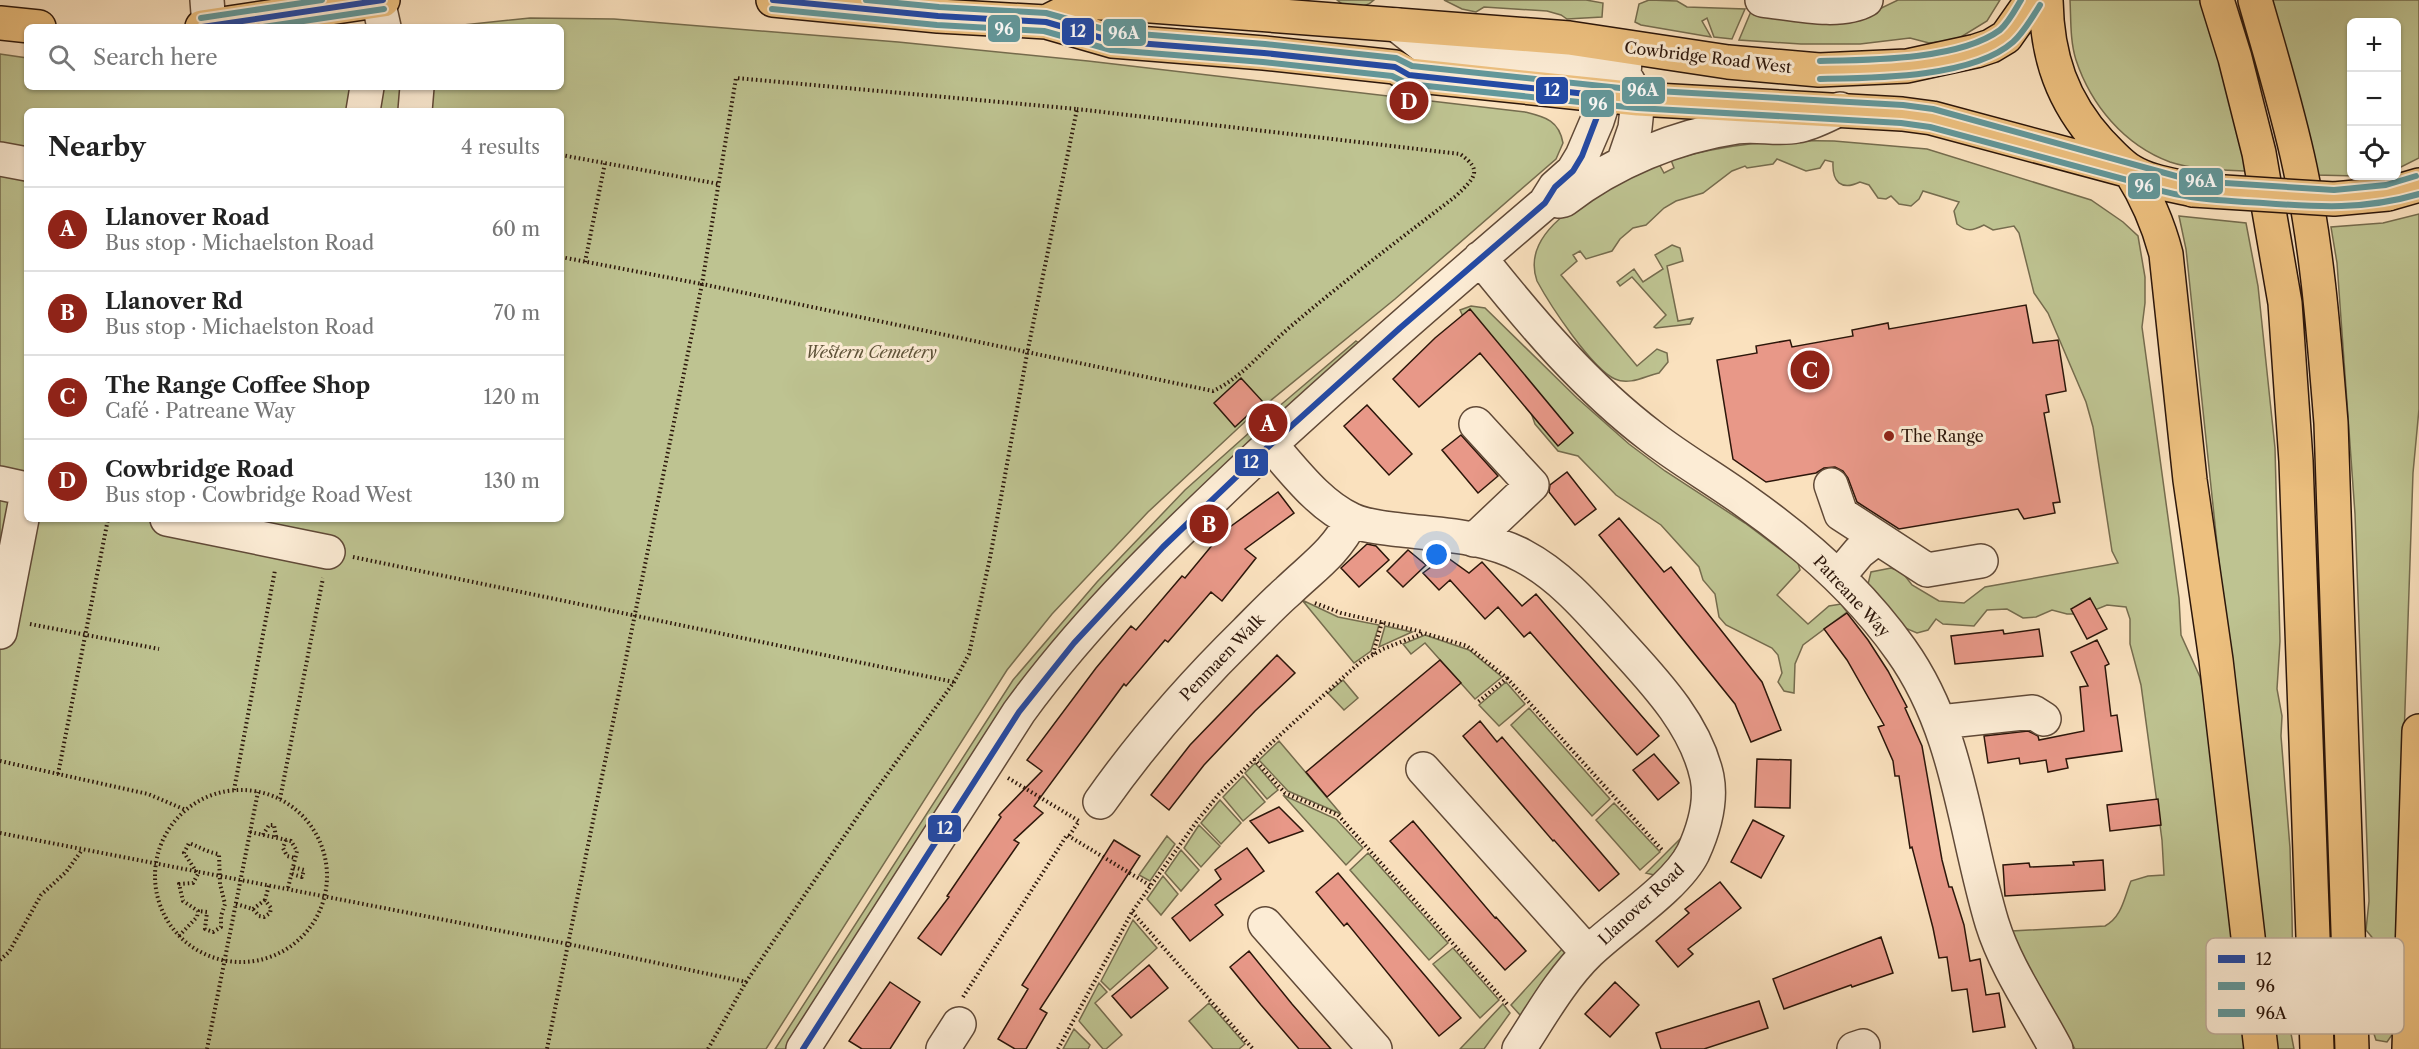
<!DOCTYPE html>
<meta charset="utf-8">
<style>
:root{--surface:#fff;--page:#f2f2f2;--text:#222;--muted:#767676;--line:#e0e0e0;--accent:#8f2418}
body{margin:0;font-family:"Libre Caslon Text",serif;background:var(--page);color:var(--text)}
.controls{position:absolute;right:18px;top:18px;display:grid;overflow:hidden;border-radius:9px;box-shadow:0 2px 4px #0004}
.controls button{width:54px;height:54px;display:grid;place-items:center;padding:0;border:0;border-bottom:2px solid var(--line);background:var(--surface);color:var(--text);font:30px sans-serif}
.you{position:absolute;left:1437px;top:555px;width:21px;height:21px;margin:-15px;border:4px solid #fff;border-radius:50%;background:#1a73e8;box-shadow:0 0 0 9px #1a73e833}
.badge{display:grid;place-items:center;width:39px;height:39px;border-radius:50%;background:var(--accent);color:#fff;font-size:20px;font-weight:700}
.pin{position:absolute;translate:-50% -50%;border:3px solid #fff;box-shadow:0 2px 6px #0006}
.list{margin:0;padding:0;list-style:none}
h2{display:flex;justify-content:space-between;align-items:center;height:78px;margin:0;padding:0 24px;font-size:26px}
h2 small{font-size:20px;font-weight:400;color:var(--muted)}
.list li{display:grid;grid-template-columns:39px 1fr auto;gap:18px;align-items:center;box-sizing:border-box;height:84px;padding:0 24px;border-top:2px solid var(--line)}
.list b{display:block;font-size:22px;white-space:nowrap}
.list p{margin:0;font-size:20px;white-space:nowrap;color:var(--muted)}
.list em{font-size:20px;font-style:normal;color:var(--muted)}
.icon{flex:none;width:33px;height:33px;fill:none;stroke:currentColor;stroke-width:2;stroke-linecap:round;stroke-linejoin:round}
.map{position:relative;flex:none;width:2419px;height:1049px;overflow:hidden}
.search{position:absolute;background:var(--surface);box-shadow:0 2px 4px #0004;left:24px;top:24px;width:540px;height:66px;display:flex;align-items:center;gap:15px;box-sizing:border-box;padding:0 21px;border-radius:9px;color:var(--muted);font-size:22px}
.panel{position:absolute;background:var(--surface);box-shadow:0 2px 4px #0004;left:24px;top:108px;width:540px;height:414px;border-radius:9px}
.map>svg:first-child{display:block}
</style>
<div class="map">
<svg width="2419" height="1049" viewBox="0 0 2419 1049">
<rect width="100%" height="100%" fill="#fae1be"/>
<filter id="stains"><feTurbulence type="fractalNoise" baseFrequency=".00333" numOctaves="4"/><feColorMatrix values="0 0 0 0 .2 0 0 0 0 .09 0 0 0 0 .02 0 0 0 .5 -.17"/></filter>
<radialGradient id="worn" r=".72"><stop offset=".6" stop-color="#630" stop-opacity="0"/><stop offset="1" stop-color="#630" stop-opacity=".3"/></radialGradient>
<path fill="#bec391" stroke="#756c4e" stroke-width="1.5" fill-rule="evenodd" d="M1337 0H1374C1365 9 1346 9 1337 0Z
M1444 0H1586L1603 3 1602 17 1567 19 1561 15 1547 11 1484 7 1476 12 1462 9Z
M1649 0 1677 1 1687 7 1745 9 1732 39 1714 37 1707 18 1702 21 1711 37 1641 25 1635 22 1639 4Z
M1898 0H2000L1987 21 1956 40 1929 43 1910 38 1860 44H1801L1739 40 1752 9 1869 14Z
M2070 0H2201L2224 73 2248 171C2222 170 2194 170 2170 162 2124 145 2091 105 2076 60 2070 41 2071 20 2070 0Z
M2268 0H2419V158L2397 169 2396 22H2352V176H2362H2358L2315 175Z
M530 18 614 19 898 42 1088 61 1525 112C1545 117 1559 120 1563 143L1556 159 1395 299 1248 419 1148 512 1052 614 1007 670 766 1049H0V54L27 58V87H561V27H444ZM27 111H561V519H27Z
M1834 141 1927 149 2091 200 2123 222 2138 236 2145 277V303L2142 327 2179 598 2181 635 2200 677 2208 716 2248 1049H2075L2023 957 2012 931 2105 926C2122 917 2124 898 2131 881L2148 876 2164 875 2162 840 2141 685 2130 644V619L2126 607 2107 605 2085 614H2067L2052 610 2036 617 2023 618 2007 609 1987 610 1974 626 1943 624 1936 619 1928 630 1917 633 1905 628 1868 584 1871 572 1891 568 1902 572 1912 585 1939 601 1964 603 1985 587 2118 563 2112 551 2093 427 2086 402 2048 313 2034 293 2019 233 2014 226 1993 230 1984 225C1972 231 1967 232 1957 224L1954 211 1959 202 1923 191 1919 199 1911 206 1899 204 1891 196 1886 199 1878 198 1869 185 1860 182C1841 191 1832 182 1833 162L1825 160 1820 168 1806 171 1777 159 1773 164 1747 168 1745 166 1732 171 1703 193 1676 201 1664 208 1646 225 1633 228 1620 239 1612 251 1586 259 1580 251 1573 255 1577 261 1561 275 1637 366 1657 349 1667 353 1668 362 1659 373C1647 375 1630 386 1615 379 1592 369 1550 305 1537 281 1516 221 1617 184 1659 164L1664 173 1674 168 1671 160C1730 143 1773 140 1834 141Z
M2419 214V409L2413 473 2394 1032 2387 1042 2376 1040 2373 1031 2374 996 2368 963 2375 941 2366 930 2369 901 2355 514 2337 263 2331 227 2383 223Z
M2179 216 2246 223 2258 286 2275 448 2280 641 2277 689 2282 716 2281 736 2290 848 2292 917 2293 976 2287 1013 2294 1049H2276L2226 629 2186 249Z
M1672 245 1680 248 1683 261 1667 266 1678 321 1693 318 1690 324 1656 328 1654 327 1666 315 1632 277 1620 286 1617 282 1634 269 1643 282 1663 269 1655 255Z
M1471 306 1485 308 1577 398 1629 444 1665 471 1745 523 1798 563 1800 570 1777 595 1808 624 1829 606 1841 604 1847 612 1803 645 1795 664 1794 693 1784 691 1778 682 1782 673 1778 655 1772 648 1726 625 1719 617 1715 594 1703 580 1699 567 1661 525 1616 495 1578 456 1558 451 1535 424 1523 390 1466 323 1460 310Z
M1356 341 1359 343 1283 416 1277 408Z
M1250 432 1257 439 1176 514 787 1049H775L1013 680 1097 582 1185 490Z
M1302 600 1338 617 1379 625 1371 651 1354 663Z
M1385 626 1412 632 1379 647Z
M1425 635 1469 650 1502 677 1475 699 1425 643 1411 654 1403 644Z
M1343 680 1358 698 1344 710 1328 693Z
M1506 682 1525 704 1499 726 1479 705Z
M1529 708 1610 799 1592 816 1511 725Z
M1279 741 1341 814 1288 791 1259 760Z
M1255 763 1278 790 1267 799 1245 773Z
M1243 776 1265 802 1243 821 1223 797Z
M1283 795 1336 819 1363 848 1346 865Z
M1220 800 1241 823 1221 844 1201 823Z
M1614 803 1660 852 1640 870 1596 820Z
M1199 825 1220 846 1201 867 1184 848Z
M1687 832 1658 876 1646 873Z
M1167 836 1175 844 1150 881 1139 875Z
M1181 850 1199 870 1181 891 1165 873Z
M1368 853 1448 943 1429 960 1350 870Z
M1163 876 1178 894 1161 915 1147 899Z
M1133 920 1157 948 1110 990 1101 981Z
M1453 948 1499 1000 1480 1018 1433 964Z
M1563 948 1565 954 1521 1016 1511 1005Z
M1099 983 1107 992 1095 1003 1122 1035 1106 1049H1103L1079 1021Z
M1209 1003 1245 1044 1239 1049H1213L1189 1021Z
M1503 1004 1510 1013 1484 1049H1460Z
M1074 1029 1090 1045 1088 1049H1063Z"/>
<path fill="#e89888" stroke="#2c160a" stroke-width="1.5" d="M2026 305 2033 343 2058 340 2066 391 2046 395 2049 412 2044 413 2060 502 2053 503 2055 513 2024 519 2018 509 1899 529 1857 502 1848 478 1843 471 1835 467 1824 468 1816 473 1766 482 1733 459 1717 360 1757 353 1756 346 1790 340 1792 347 1853 336 1852 330 1888 323 1889 329Z
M1470 309 1573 433 1558 446 1480 353 1419 407 1393 379 1435 338Z
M1241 378 1275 415 1260 428 1249 414 1235 427 1214 403Z
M1367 405 1412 454 1389 475 1344 426Z
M1461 435 1498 476 1478 493 1442 450Z
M1567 472 1596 509 1575 525 1549 492 1550 485Z
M1278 492 1294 513 1245 549 1256 558 1222 601 1211 592 1168 642 1165 640 1126 686 1124 684 1034 806 1043 813 1014 840 1019 843 941 955 918 938 949 897 947 896 1001 817 999 815 1042 771 1027 760 1096 668 1131 626 1136 630 1182 576 1185 578 1223 532Z
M1619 518 1664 572 1671 567 1762 682 1781 730 1751 742 1735 704 1599 535Z
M1367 544 1376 546 1389 560 1359 587 1341 568Z
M1408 550 1426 565 1403 587 1387 571Z
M1424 551 1441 553 1469 573 1482 562 1522 606 1536 594 1659 736 1637 755 1530 632 1524 637 1498 607 1485 619 1450 580 1439 590 1423 573 1435 564Z
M2090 598 2107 629 2087 639 2071 609Z
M1847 613 1868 640 1888 671 1907 707 1905 708 1922 746 1942 860 1949 887H1952L1964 925 1970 961 1980 959 1986 995 1999 993 2005 1027 1973 1032 1967 989 1952 991 1947 957 1939 958 1933 928 1912 847 1910 848 1899 776H1895L1893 761 1878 727 1884 725 1847 660 1824 629Z
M2039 629 2043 656 1955 664 1951 636 2003 630 2004 634Z
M2097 640 2109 664 2105 666 2111 716 2117 715 2122 751 2066 759 2068 768 2048 772 2046 760 2020 764 2019 758 1988 763 1984 736 2028 731 2038 736 2039 740 2084 731 2080 687 2088 686 2071 652Z
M1277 655 1295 673 1255 711 1204 765 1169 810 1151 795 1190 745Z
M1440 660 1461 683 1327 797 1306 772Z
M1480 721 1497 742 1502 737 1619 874 1599 891 1554 840 1553 841 1463 736Z
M1654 754 1679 783 1658 800 1633 770Z
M1757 759 1791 760 1790 808 1755 807Z
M2158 799 2161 825 2110 831 2107 805Z
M1279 807 1303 831 1269 843 1250 821Z
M1753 820 1784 836 1761 878 1731 862Z
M1413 821 1495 918 1496 917 1526 951 1505 970 1390 841Z
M1114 840 1140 856 1040 1009 1047 1013 1026 1049H1015L998 1039 1028 989 1022 985Z
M1247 848 1264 871 1215 905 1223 915 1190 941 1172 918 1221 879 1215 870Z
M2103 860 2105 890 2005 896 2003 865 2029 863 2030 867 2074 865 2073 862Z
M1338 873 1461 1018 1439 1036 1347 923 1344 926 1316 892Z
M1720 882 1741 908 1688 949 1693 954 1678 967 1656 941 1689 913 1685 909Z
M1881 937 1893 973 1852 987 1851 985 1784 1009 1773 979Z
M1249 951 1292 1004 1331 1049H1299L1261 1005 1230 967Z
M1149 965 1168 988 1131 1018 1112 996Z
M890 982 920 1002 890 1049H862L849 1041Z
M1615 982 1639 1005 1610 1037 1585 1014Z
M1759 1001 1768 1028 1704 1049H1661L1656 1033Z"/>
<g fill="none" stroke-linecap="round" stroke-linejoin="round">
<defs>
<path id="minor" d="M207 0 209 26
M378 0 384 27
M1762 0C1791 3 1840 15 1866 0
M1397 25 1430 51 1624 74 1638 99 1635 128 1623 163
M363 111 367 87
M415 111 417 87
M0 159 27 164
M1559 201 1564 200C1613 162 1676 136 1737 127 1757 124 1778 130 1797 126 1811 124 1827 115 1840 109
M1480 258C1532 323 1586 387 1652 437 1683 461 1717 480 1748 503 1806 544 1860 592 1901 650 1959 731 1964 830 1992 923 2006 968 2034 1007 2056 1049
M1271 445C1294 471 1319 505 1352 520 1367 527 1385 528 1401 530 1442 535 1486 536 1523 556 1559 575 1586 606 1613 636 1649 676 1695 721 1707 777 1712 803 1704 829 1693 853 1676 887 1618 924 1589 952 1561 979 1540 1017 1519 1049
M0 483 27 489
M1831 485 1841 514 1927 570 1981 561
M167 519 328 552
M1474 540 1532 485 1476 424
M1838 577 1859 552 1877 538
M0 632 27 493
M1940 722 2033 712 2044 719
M1423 769 1588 953
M1100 802C1143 741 1192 685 1246 632 1260 618 1273 604 1288 591 1314 566 1335 553 1352 520
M1265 924 1375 1049
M803 1049 1019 712C1088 617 1173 536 1258 456 1352 369 1448 286 1545 203L1555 187 1573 171 1582 156 1597 121 1605 96 1624 74 1626 48
M943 1049 959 1024
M1854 1049 1863 1046"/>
<path id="major" d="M2217 0 2235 58 2259 153 2285 303 2296 461 2317 1049
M2255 0C2271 56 2288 111 2300 168 2318 252 2324 338 2331 423L2352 1049"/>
<path id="highway" d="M773 0 938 16 1046 22 1112 41 1264 53 1395 67 1409 75 1638 99 1902 114 1932 118 2130 171
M2046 0C2047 57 2062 101 2100 143 2109 152 2120 165 2131 171 2149 182 2173 185 2193 190
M1046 22 1084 3H1112L1569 38 1728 62 1819 70 1907 66 1976 51 1991 46 2006 37 2032 0
M0 23 39 27
M202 27 383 0
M2130 171C2147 198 2158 223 2166 254L2190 480 2216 660 2261 1049
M2388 194 2419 185
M2409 1049 2419 731"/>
</defs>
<use href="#minor" stroke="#604937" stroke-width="36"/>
<use href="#major" stroke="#2c160a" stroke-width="36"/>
<use href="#highway" stroke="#2c160a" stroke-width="36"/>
<path stroke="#2c160a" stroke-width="4" stroke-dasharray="1.5 3" stroke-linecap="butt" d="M561 155 719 184
M561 257 702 284 568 944 746 982 868 801 954 682 969 654 990 558 1027 354 1077 109 736 78 702 284 1213 391C1243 377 1265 348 1290 327 1344 281 1400 239 1456 196 1474 178 1484 171 1460 154L1077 109
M585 262 605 163
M353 557 954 682
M1315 603 1341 613 1423 632
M30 624 159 649
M1373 654 1382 622
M1507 678 1663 851
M1254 759 1285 793 1338 815 1507 1004
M0 761 148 794 186 810
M58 774 108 519
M1008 778 1079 821 1069 836
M234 790 275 570
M155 876a86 86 0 1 1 172 0a86 86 0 1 1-172 0Z
M280 799 323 578
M250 832 291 841 297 851 288 888
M0 833 568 944 547 1049
M263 835 269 825H274L276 837
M286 840 283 848 287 856 295 858
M292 874 302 877 304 870 293 867
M236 904 253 909 259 916 264 917 270 913 271 908 265 900 269 885
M253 909 265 900
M1132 912 1253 1049
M179 936 197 917 198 911 183 901 179 884 193 883 198 874 184 853 189 843C200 847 206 852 219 854L220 884 225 904 221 916V927L213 932 205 929 207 912 198 911
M0 960 9 952 41 895 66 872 82 850
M963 997 1067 835 1151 886
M207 1049 258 792
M708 1049 746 982
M1058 1049 1132 912 1197 821 1219 794 1268 746 1349 672 1362 661 1383 649 1424 633 1467 646 1507 678 1478 702"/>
<use href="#minor" stroke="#fcecd5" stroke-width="33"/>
<use href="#major" stroke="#edc07f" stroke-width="33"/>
<use href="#highway" stroke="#edc07f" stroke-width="33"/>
<defs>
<path id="highway-bridge" d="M2193 190 2334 199 2388 194"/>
</defs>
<use href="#highway-bridge" stroke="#2c160a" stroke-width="36" stroke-linecap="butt"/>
<use href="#highway-bridge" stroke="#edc07f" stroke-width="33"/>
<defs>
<path id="bus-1" d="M773 0 938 16 1046 22 1112 41 1264 53 1395 67 1409 75 1605 96 1582 156 1573 171 1555 187 1545 203 1400 328 1258 456 1163 547 1074 643 1019 712 803 1049
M202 27 383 0"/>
<path id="bus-2" d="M772 9 937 25 1044 31 1111 50 1263 62 1392 76 1408 84 1637 108 1901 123 1930 127 2127 180C2177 199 2211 200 2263 203 2318 207 2365 210 2419 194
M263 27 384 9
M1820 79C1873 78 1972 78 2013 42 2024 32 2032 18 2040 5"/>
<path id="bus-3" d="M866 0 939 7 1046 13 1114 32 1265 44 1396 58 1412 66 1639 90 1903 105 1933 109 2194 181 2334 190 2386 185 2416 176
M201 18 322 0
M1820 61C1870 60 1959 60 2000 30 2009 22 2015 10 2021 0"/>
</defs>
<use href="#bus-1" stroke="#fcecd5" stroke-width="10"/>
<use href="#bus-2" stroke="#fcecd5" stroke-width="10"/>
<use href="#bus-3" stroke="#fcecd5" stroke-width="10"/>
<use href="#bus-1" stroke="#244aa5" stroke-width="6"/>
<use href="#bus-2" stroke="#63989b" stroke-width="6"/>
<use href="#bus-3" stroke="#63989b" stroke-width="6"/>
</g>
<circle fill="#8f2418" stroke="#fcecd5" stroke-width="2" cx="1889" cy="436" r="6"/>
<g text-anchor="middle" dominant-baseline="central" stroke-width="6" stroke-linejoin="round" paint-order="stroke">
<g font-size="16" fill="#2c160a" stroke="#fcecd5">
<text transform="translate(1708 57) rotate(7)">Cowbridge Road West</text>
<text transform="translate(1852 596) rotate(47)">Patreane Way</text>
<text transform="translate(1222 657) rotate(-46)">Penmaen Walk</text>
<text transform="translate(1641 904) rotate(-43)">Llanover Road</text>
</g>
<g font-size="16" font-style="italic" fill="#5f5339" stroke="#fcecd5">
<text x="871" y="352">Western Cemetery</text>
</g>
<g font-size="16" fill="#2c160a" stroke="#fcecd5" text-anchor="start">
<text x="1901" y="436">The Range</text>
</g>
</g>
<rect x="2206" y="938" width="198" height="96" rx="9" fill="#fcecd5" stroke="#beac98" stroke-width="1.5"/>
<rect x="2218" y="955" width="27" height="8" fill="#244aa5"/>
<rect x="2218" y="982" width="27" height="8" fill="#63989b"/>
<rect x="2218" y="1009" width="27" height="8" fill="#63989b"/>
<g font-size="16" fill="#2c160a">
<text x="2256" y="965">12</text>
<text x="2256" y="992">96</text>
<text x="2256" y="1019">96A</text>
</g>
<g stroke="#fcecd5" stroke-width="2">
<rect x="987" y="14" width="34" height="29" rx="6" fill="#63989b"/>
<rect x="1061" y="17" width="34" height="29" rx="6" fill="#244aa5"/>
<rect x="1102" y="18" width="45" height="29" rx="6" fill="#63989b"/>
<rect x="1621" y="76" width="45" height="29" rx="6" fill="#63989b"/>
<rect x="1535" y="76" width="34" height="29" rx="6" fill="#244aa5"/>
<rect x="1580" y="89" width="35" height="29" rx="6" fill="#63989b"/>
<rect x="2178" y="167" width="46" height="29" rx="6" fill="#63989b"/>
<rect x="2127" y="172" width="34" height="28" rx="6" fill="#63989b"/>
<rect x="1234" y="448" width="35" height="29" rx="6" fill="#244aa5"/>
<rect x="927" y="814" width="35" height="29" rx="6" fill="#244aa5"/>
</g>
<g font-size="16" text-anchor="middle" font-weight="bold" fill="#fff">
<text x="1004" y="35">96</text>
<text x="1078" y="37">12</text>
<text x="1124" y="39">96A</text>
<text x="1643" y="96">96A</text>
<text x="1552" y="96">12</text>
<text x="1598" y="110">96</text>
<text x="2201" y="187">96A</text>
<text x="2144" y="192">96</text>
<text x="1251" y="468">12</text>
<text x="945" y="834">12</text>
</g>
<rect width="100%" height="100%" filter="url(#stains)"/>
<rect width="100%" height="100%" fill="url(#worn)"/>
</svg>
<div class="controls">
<button>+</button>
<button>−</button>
<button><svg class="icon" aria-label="locate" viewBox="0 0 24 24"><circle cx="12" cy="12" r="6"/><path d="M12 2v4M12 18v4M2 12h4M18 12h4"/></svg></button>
</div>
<div class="you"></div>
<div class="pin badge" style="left:1268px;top:423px">A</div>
<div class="pin badge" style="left:1209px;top:524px">B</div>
<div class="pin badge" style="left:1810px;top:370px">C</div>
<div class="pin badge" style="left:1409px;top:101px">D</div>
<div class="search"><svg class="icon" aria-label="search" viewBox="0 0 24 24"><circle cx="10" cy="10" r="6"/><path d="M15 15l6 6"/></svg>Search here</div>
<section class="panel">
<h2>Nearby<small>4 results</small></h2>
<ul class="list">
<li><span class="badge">A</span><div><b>Llanover Road</b><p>Bus stop · Michaelston Road</p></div><em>60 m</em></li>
<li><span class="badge">B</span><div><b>Llanover Rd</b><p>Bus stop · Michaelston Road</p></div><em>70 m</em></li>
<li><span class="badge">C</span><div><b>The Range Coffee Shop</b><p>Café · Patreane Way</p></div><em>120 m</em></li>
<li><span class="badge">D</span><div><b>Cowbridge Road</b><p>Bus stop · Cowbridge Road West</p></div><em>130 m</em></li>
</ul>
</section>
</div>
